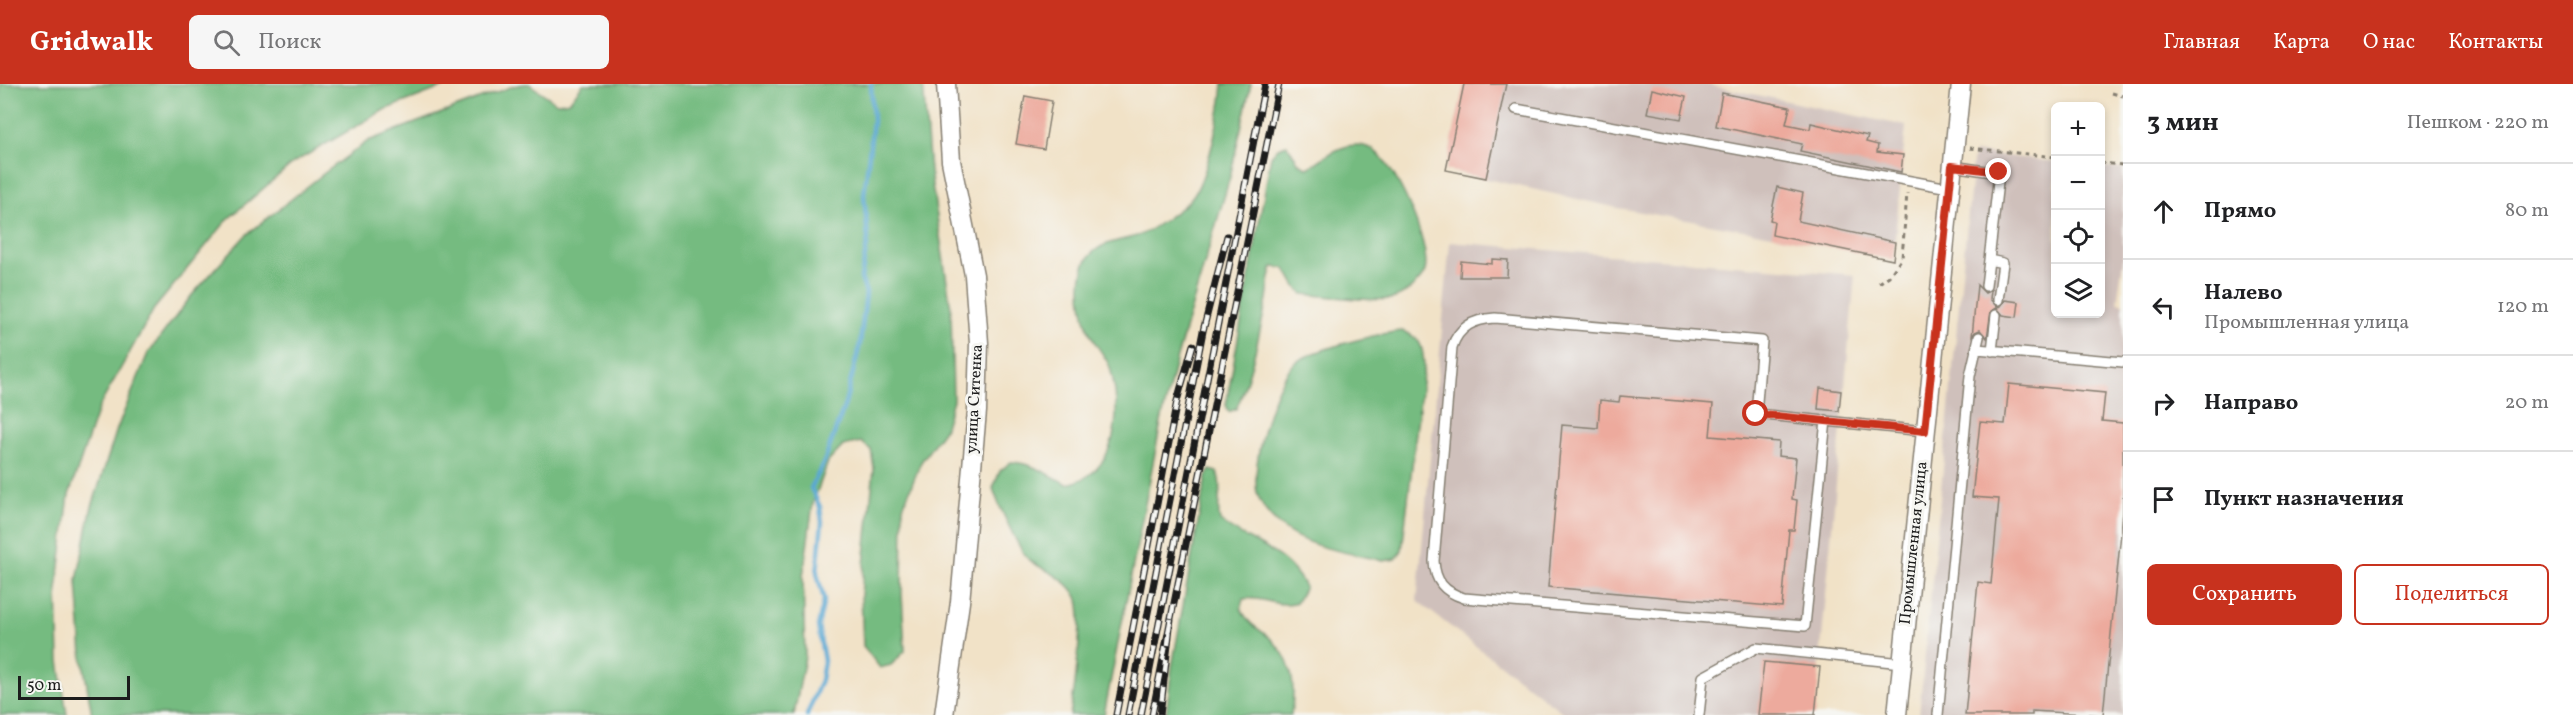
<!DOCTYPE html>
<html lang="ru">
<meta charset="utf-8">
<style>
:root{--surface:#fff;--page:#f6f6f6;--text:#202124;--muted:#757577;--line:#e0e0e0;--accent:#c8321e}
body{margin:0;font-family:Vollkorn,serif;background:var(--page);color:var(--text)}
.controls{position:absolute;right:18px;top:18px;display:grid;overflow:hidden;border-radius:9px;box-shadow:0 3px 9px #0003}
.controls button{width:54px;height:54px;display:grid;place-items:center;padding:0;border:0;border-bottom:2px solid var(--line);background:var(--surface);color:var(--text);font:30px sans-serif}
.scale{position:absolute;left:18px;bottom:15px;width:112px;box-sizing:border-box;padding-left:6px;border:3px solid #1c1c1c;border-top:0;font-size:16px;line-height:21px;white-space:nowrap;color:#1c1c1c;-webkit-text-stroke:4px #f6f6f2;paint-order:stroke}
.stop{position:absolute;width:18px;height:18px;margin:-14px;border:4px solid #c8321e;border-radius:50%;background:#fff}
.stop.end{background:#c8321e;border-color:#fff;box-shadow:0 2px 6px #0008}
.list{margin:0;padding:0;list-style:none}
h2{display:flex;justify-content:space-between;align-items:center;height:78px;margin:0;padding:0 24px;font-size:26px}
h2 small{font-size:20px;font-weight:400;color:var(--muted)}
.list li{display:grid;grid-template-columns:39px 1fr auto;gap:18px;align-items:center;box-sizing:border-box;height:96px;padding:0 24px;border-top:2px solid var(--line)}
.list b{display:block;font-size:22px;white-space:nowrap}
.list p{margin:0;font-size:20px;white-space:nowrap;color:var(--muted)}
.list em{font-size:20px;font-style:normal;color:var(--muted)}
.actions{display:flex;gap:12px;padding:18px 24px}
.actions a{flex:1;padding:14px 0;border:2px solid var(--accent);border-radius:9px;text-align:center;font-size:21px;color:var(--accent)}
.actions .main{background:var(--accent);color:#fff}
.icon{flex:none;width:33px;height:33px;fill:none;stroke:currentColor;stroke-width:2;stroke-linecap:round;stroke-linejoin:round}
.map{position:relative;flex:none;width:2123px;height:631px;overflow:hidden}
header{display:flex;align-items:center;gap:36px;box-sizing:border-box;height:84px;padding:0 30px;background:var(--accent);color:#fff}
header strong{font-size:28px}
nav{display:flex;gap:33px;margin-inline-start:auto;font-size:21px}
.search{width:420px;height:54px;background:var(--page);display:flex;align-items:center;gap:15px;box-sizing:border-box;padding:0 21px;border-radius:9px;color:var(--muted);font-size:22px}
main{display:flex}
aside{flex:1;background:var(--surface)}
.map>svg:first-child{display:block}
</style>
<header>
<strong>Gridwalk</strong>
<div class="search"><svg class="icon" aria-label="search" viewBox="0 0 24 24"><circle cx="10" cy="10" r="6"/><path d="M15 15l6 6"/></svg>Поиск</div>
<nav><a>Главная</a><a>Карта</a><a>О нас</a><a>Контакты</a></nav>
</header>
<main>
<div class="map">
<svg width="2123" height="631" viewBox="0 0 2123 631">
<rect width="100%" height="100%" fill="#f6f6f2"/>
<filter id="ink" filterUnits="userSpaceOnUse"><feTurbulence type="fractalNoise" baseFrequency=".0167" numOctaves="2"/><feDisplacementMap in="SourceGraphic" scale="12" xChannelSelector="R" yChannelSelector="G"/><feConvolveMatrix kernelMatrix="1 2 1 2 8 2 1 2 1" color-interpolation-filters="sRGB"/></filter>
<filter id="wash" filterUnits="userSpaceOnUse"><feTurbulence type="fractalNoise" baseFrequency=".008" numOctaves="4" result="noise"/><feDisplacementMap in="SourceGraphic" scale="24" xChannelSelector="R" yChannelSelector="G"/><feGaussianBlur stdDeviation="1.35" result="paint"/><feColorMatrix in="noise" values="0 0 0 0 0 0 0 0 0 0 0 0 0 0 0 0 0 1.4 0 .05"/><feComposite in="paint" operator="in"/></filter>
<g filter="url(#wash)">
<rect width="100%" height="100%" fill="#f1e2c7"/>
<path fill="#cfc0bb" d="M1464 0H1704L1906 42 1893 176 1772 151 1618 124 1446 86Z
M1974 68 2055 78 2056 230H2100L2101 83 2123 85V176L2117 218 2123 220V631H1919Z
M1450 158 1855 191 1815 631H1566L1417 517Z"/>
<path fill="#74bb80" stroke="#486c4e" stroke-width="1.5" d="M0 0H451L384 26 293 79 228 135 154 225 98 325 69 411 57 506 59 577 67 631H0Z
M525 0H529L557 19 570 17 583 0H923L930 87 951 224 953 316 944 346 921 378 903 423 902 510 905 567 891 581 880 584 863 562 861 510 874 385 871 366 861 358 843 362 828 378 813 419 803 493 805 573 794 631H92L82 572 77 496 91 426 117 345 148 269 192 211 245 152 323 90 368 57 513 2Z
M1223 0H1251L1230 93 1177 273 1161 338 1104 631H1070C1074 610 1085 530 1077 513 1068 495 1046 487 1030 477 1020 469 997 418 993 404L1000 387 1011 378C1033 379 1047 390 1067 400 1118 391 1123 326 1110 284 1107 274 1099 266 1094 257 1083 240 1078 206 1083 186 1089 159 1116 158 1137 152 1148 149 1186 122 1192 113 1208 93 1221 26 1223 0Z
M1287 61 1299 79 1308 84C1326 72 1347 54 1370 64 1394 75 1432 162 1425 187 1422 196 1405 211 1395 214 1376 219 1324 212 1303 210 1293 203 1293 193 1284 184L1273 183C1268 195 1269 207 1266 220 1258 255 1251 292 1236 325L1229 328 1226 321 1271 72 1278 64Z
M1402 247C1422 254 1423 263 1424 282L1402 466 1396 475 1383 477C1349 468 1308 465 1280 442 1271 434 1260 421 1257 409 1251 379 1272 301 1294 280 1309 266 1381 249 1402 247Z
M1210 386 1217 388C1224 405 1215 420 1220 437 1251 461 1286 465 1305 503L1297 518C1278 525 1262 511 1243 515L1241 524C1249 542 1256 542 1270 554 1293 575 1296 601 1291 631H1166L1172 583 1206 393Z"/>
<g fill="none" stroke-linecap="round" stroke-linejoin="round">
<path stroke="#5aa8d3" stroke-width="4.5" d="M807 631 821 596 824 577 818 542 824 516 817 489 822 438 820 423 811 404 824 378 845 320 860 260 866 209 861 194 868 155 864 111 873 37 871 0"/>
</g>
<g id="blocks">
<path fill="#edaa9d" d="M1464 0H1506L1486 94 1446 86Z
M1652 5 1686 13 1681 35 1647 29Z
M1722 9 1790 23 1786 40 1810 45 1811 39 1868 52 1866 58 1878 61 1877 68 1903 71 1901 88 1800 67 1802 60 1716 42Z
M1025 12 1052 17 1044 65 1016 60Z
M1777 103 1803 109 1798 137 1895 158 1893 176 1772 151 1774 137 1770 136Z
M1492 175 1508 176 1507 193H1460L1461 177 1492 180Z
M1977 201 1985 209 1991 206 1990 215 1997 223 2001 222 2005 216 2019 218 2017 233 2003 231 1997 224 1991 227 1987 254 1980 246 1975 248 1972 253Z
M2009 300 2105 309 2102 337 2123 339V428L2103 631 2032 627V631H1965L1978 498 1991 500 1999 415 1972 413 1980 338 2005 340Z
M1820 304 1841 307 1839 327 1818 325Z
M1620 312 1713 320 1710 352 1779 358 1778 372 1796 374 1792 415 1797 416 1794 446H1789L1782 523 1548 503 1562 341 1598 344 1600 316 1619 318Z
M1764 578 1820 583 1815 631H1758Z"/>
</g>
</g>
<g filter="url(#ink)">
<use href="#blocks" fill-opacity="0" stroke="#867f72" stroke-width="1.5"/>
<g fill="none" stroke-linecap="round" stroke-linejoin="round">
<defs>
<path id="service" d="M1516 25 1949 104
M1952 82 1999 89 1986 202
M1989 176 2003 179 1998 216
M1977 265 2123 278
M1992 267 1996 231
M1826 336 1805 542 1464 514C1444 508 1435 497 1434 477L1452 263C1459 242 1475 235 1495 234L1762 257 1756 330 1925 347
M1699 631 1703 593 1756 564 1902 579
M1938 631 1970 292 1979 253"/>
<path id="minor" d="M944 631 960 518 977 327 979 259 974 191 951 77 946 0
M1897 631 1961 0"/>
</defs>
<use href="#service" stroke="#867f72" stroke-width="12"/>
<use href="#minor" stroke="#867f72" stroke-width="21"/>
<path stroke="#867f72" stroke-width="3" stroke-dasharray="4.5 4.5" stroke-linecap="butt" d="M2112 9 2123 12
M1970 64 2056 73
M2100 79 2123 81
M1879 199 1889 192 1902 174 1907 109"/>
<use href="#service" stroke="#fff" stroke-width="9"/>
<use href="#minor" stroke="#fff" stroke-width="18"/>
<defs>
<path id="rail" d="M1171 534 1279 0
M1116 631 1177 317 1193 261
M1128 631 1203 247 1227 152
M1141 631 1265 0
M1152 631 1171 534 1160 631"/>
</defs>
<use href="#rail" stroke="#1c1c1c" stroke-width="7"/>
<use href="#rail" stroke="#f6f6f2" stroke-width="4.5" stroke-dasharray="14" stroke-linecap="butt"/>
</g>
</g>
<g fill="none" stroke-linecap="round" stroke-linejoin="round" filter="url(#ink)">
<path stroke="#c8321e" stroke-width="8" d="M1756 330 1925 347 1952 82 1999 88"/>
</g>
<g text-anchor="middle" dominant-baseline="central" stroke-width="6" stroke-linejoin="round" paint-order="stroke">
<g font-size="16" fill="#1c1c1c" stroke="#f6f6f2">
<text transform="translate(975 315) rotate(-87)">улица Ситенка</text>
<text transform="translate(1914 459) rotate(-84)">Промышленная улица</text>
</g>
</g>
</svg>
<div class="controls">
<button>+</button>
<button>−</button>
<button><svg class="icon" aria-label="locate" viewBox="0 0 24 24"><circle cx="12" cy="12" r="6"/><path d="M12 2v4M12 18v4M2 12h4M18 12h4"/></svg></button>
<button><svg class="icon" aria-label="layers" viewBox="0 0 24 24"><path d="M12 4l9 5-9 5-9-5zM3 14l9 5 9-5"/></svg></button>
</div>
<div class="scale">50 m</div>
<div class="stop" style="left:1756px;top:330px"></div>
<div class="stop end" style="left:1999px;top:88px"></div>
</div>
<aside>
<h2>3 мин<small>Пешком · 220 m</small></h2>
<ul class="list">
<li><svg class="icon" aria-label="ahead" viewBox="0 0 24 24"><path d="M12 20V5M6 11l6-6 6 6"/></svg><div><b>Прямо</b></div><em>80 m</em></li>
<li><svg class="icon" aria-label="left" viewBox="0 0 24 24"><path d="M17 20v-9H6M10 6l-5 5 5 5"/></svg><div><b>Налево</b><p>Промышленная улица</p></div><em>120 m</em></li>
<li><svg class="icon" aria-label="right" viewBox="0 0 24 24"><path d="M7 20v-9h11M14 6l5 5-5 5"/></svg><div><b>Направо</b></div><em>20 m</em></li>
<li><svg class="icon" aria-label="arrive" viewBox="0 0 24 24"><path d="M6 21V4h12l-3 4 3 4H6"/></svg><div><b>Пункт назначения</b></div></li>
</ul>
<div class="actions"><a class="main">Сохранить</a><a>Поделиться</a></div>
</aside>
</main>
